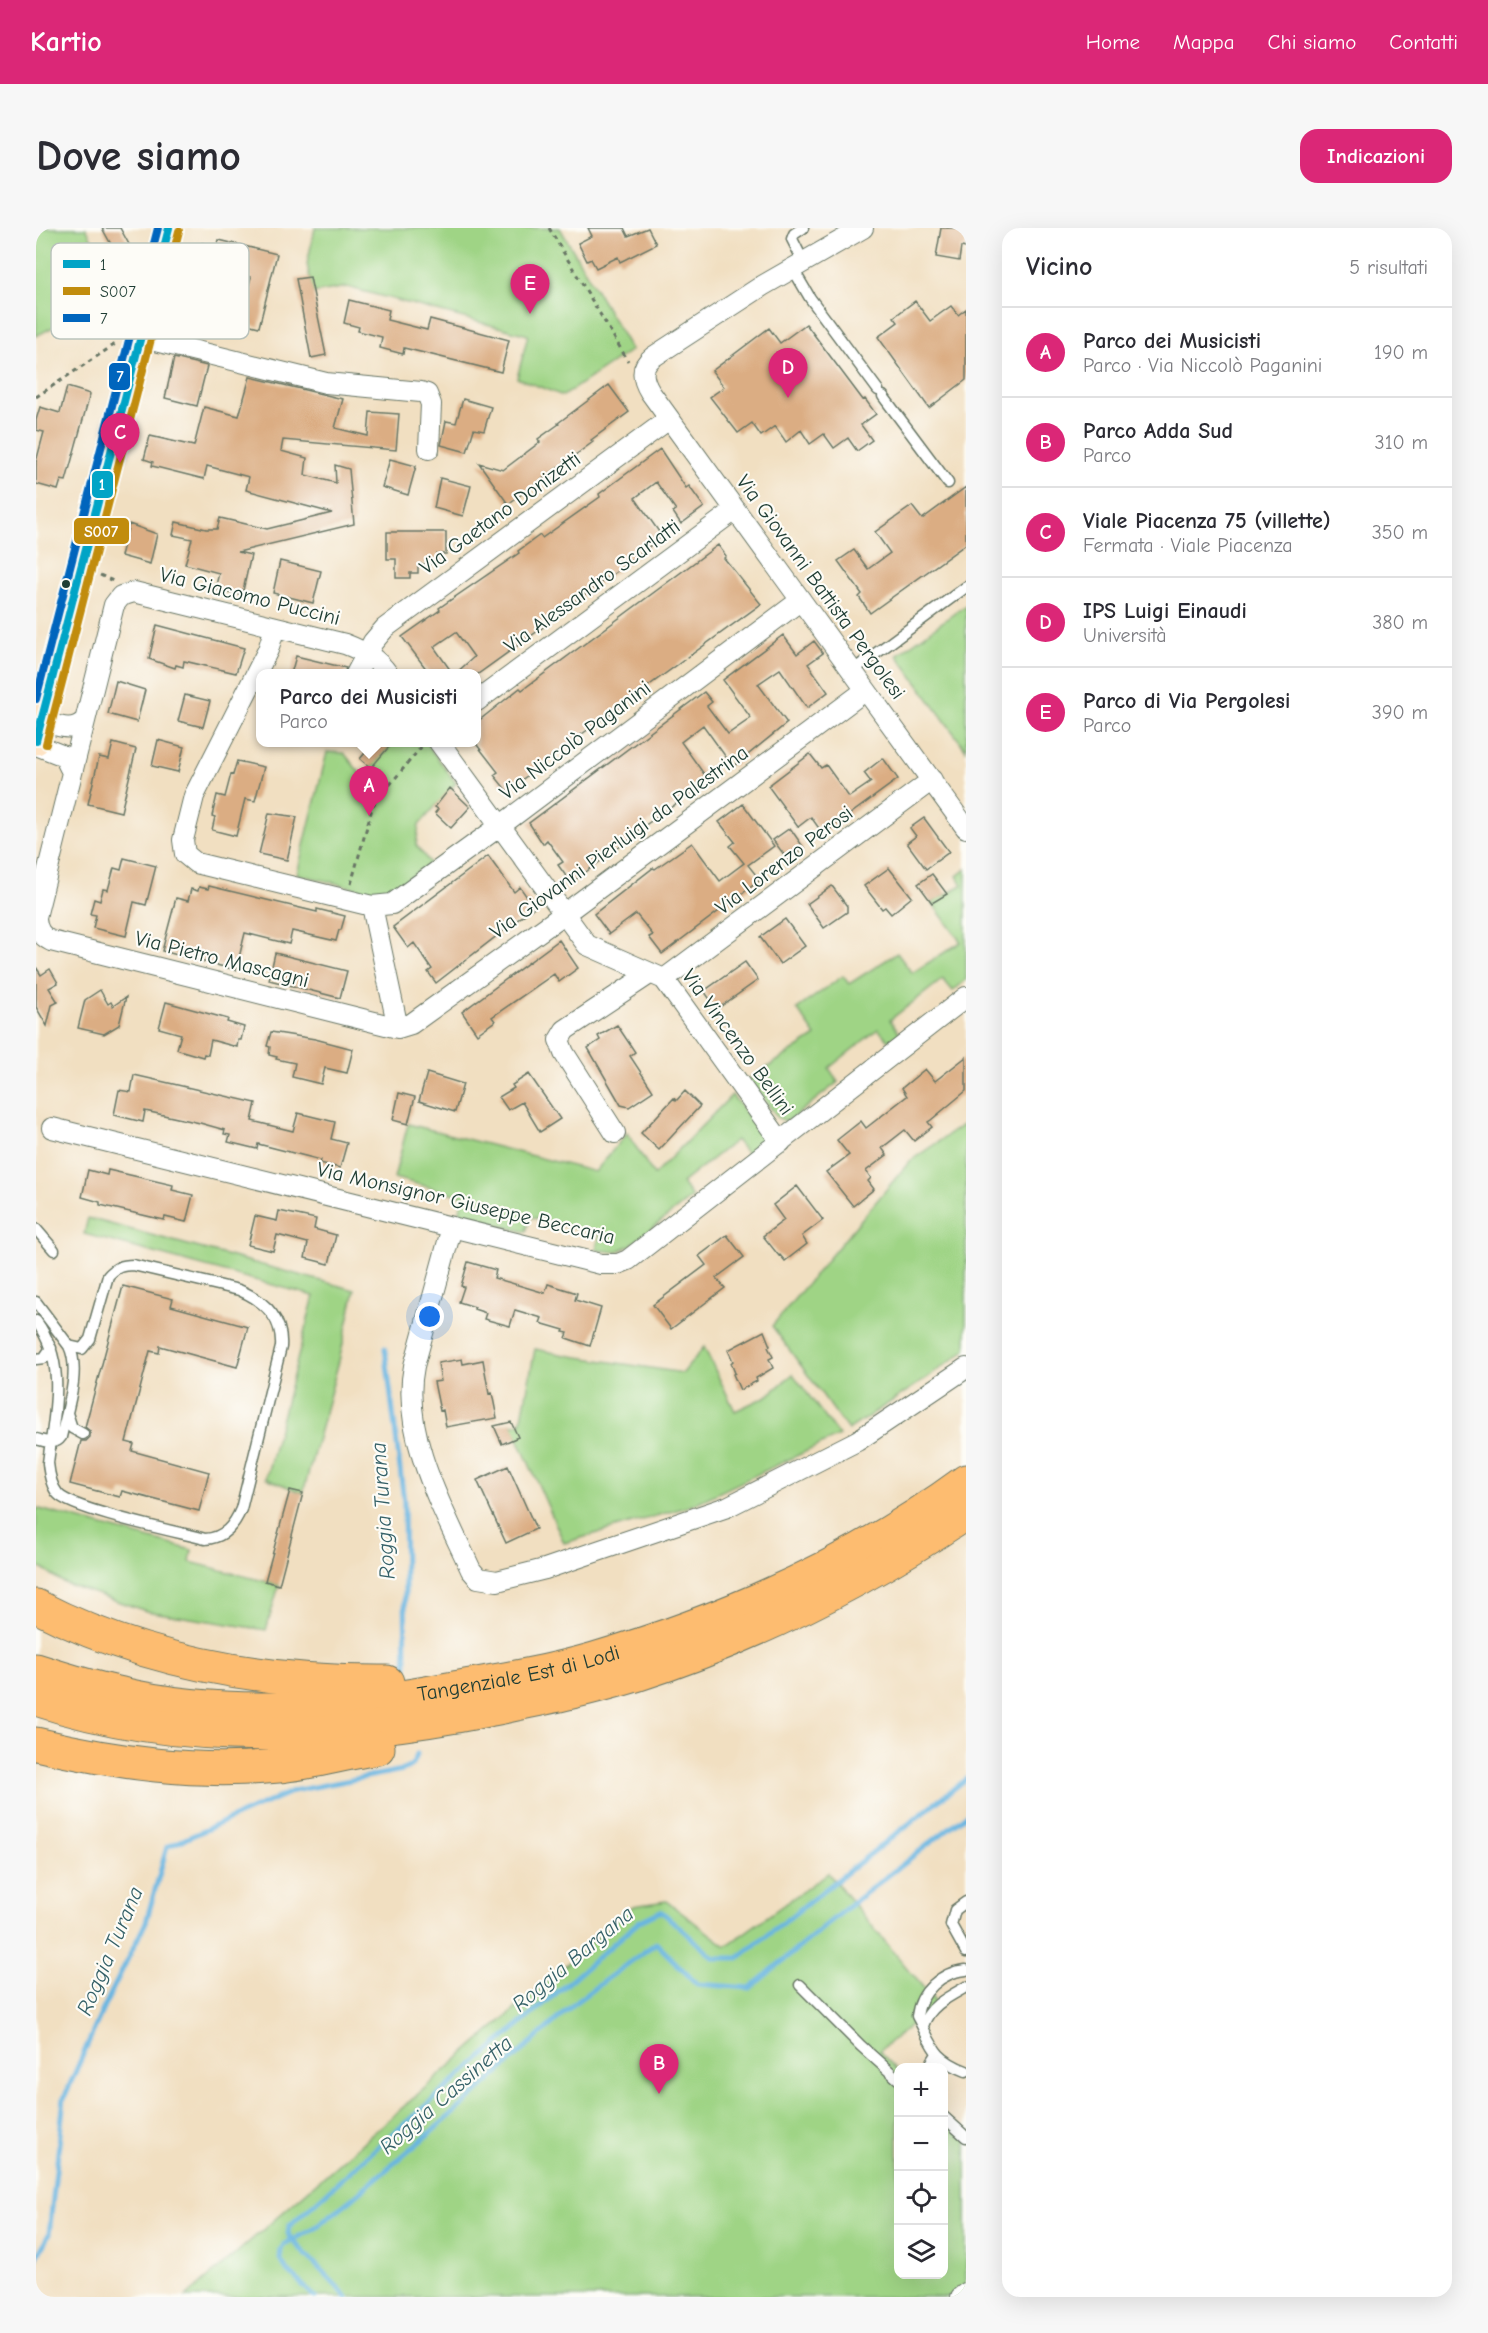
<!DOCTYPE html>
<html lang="it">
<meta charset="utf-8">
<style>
:root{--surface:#fff;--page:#f7f7f7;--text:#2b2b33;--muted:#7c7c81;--line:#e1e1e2;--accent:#db2777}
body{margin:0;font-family:"Comic Neue",sans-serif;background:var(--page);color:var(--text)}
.controls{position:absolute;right:18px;bottom:18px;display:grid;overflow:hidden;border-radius:12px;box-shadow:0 6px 24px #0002}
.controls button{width:54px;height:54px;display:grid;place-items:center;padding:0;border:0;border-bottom:2px solid var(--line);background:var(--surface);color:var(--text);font:30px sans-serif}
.you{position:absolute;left:394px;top:1089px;width:21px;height:21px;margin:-15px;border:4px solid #fff;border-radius:50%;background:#1a73e8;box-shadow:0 0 0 9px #1a73e833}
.badge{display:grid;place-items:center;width:39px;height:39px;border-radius:50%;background:var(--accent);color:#fff;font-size:20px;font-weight:700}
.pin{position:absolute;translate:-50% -50px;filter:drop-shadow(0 2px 3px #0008)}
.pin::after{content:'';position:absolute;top:32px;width:21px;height:18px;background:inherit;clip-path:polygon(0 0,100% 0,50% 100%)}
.popup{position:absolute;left:220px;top:441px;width:225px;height:78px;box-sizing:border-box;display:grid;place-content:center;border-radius:12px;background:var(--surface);filter:drop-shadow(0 2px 4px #0005);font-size:20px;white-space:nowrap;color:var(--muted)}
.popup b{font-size:22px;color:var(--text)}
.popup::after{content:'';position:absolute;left:50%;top:100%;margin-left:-12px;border:12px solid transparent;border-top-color:var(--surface)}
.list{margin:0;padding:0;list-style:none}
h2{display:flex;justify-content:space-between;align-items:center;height:78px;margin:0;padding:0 24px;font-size:26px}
h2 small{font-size:20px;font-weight:400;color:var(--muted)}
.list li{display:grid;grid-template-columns:39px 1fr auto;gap:18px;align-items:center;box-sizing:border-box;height:90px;padding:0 24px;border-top:2px solid var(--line)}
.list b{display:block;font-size:22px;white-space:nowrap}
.list p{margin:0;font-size:20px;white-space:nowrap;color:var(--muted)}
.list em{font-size:20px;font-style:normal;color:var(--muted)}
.icon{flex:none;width:33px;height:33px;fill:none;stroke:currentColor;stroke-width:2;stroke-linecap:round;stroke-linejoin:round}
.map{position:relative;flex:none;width:930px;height:2069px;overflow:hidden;border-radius:18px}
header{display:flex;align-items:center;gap:36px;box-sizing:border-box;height:84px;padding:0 30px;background:var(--accent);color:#fff}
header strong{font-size:28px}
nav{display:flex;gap:33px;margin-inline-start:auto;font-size:21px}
.intro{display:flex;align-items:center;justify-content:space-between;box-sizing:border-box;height:144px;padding:0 36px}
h1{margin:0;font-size:42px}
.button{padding:15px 27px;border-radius:18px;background:var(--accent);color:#fff;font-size:21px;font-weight:700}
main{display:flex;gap:36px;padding:0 36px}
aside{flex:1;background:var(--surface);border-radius:18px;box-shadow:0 6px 24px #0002}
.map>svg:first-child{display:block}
</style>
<header>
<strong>Kartio</strong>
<nav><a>Home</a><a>Mappa</a><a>Chi siamo</a><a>Contatti</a></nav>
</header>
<div class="intro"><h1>Dove siamo</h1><a class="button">Indicazioni</a></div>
<main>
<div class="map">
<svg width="930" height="2069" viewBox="0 0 930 2069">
<rect width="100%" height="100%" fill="#fdfcf7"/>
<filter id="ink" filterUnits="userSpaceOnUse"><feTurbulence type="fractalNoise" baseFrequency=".0167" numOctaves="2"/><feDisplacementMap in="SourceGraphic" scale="12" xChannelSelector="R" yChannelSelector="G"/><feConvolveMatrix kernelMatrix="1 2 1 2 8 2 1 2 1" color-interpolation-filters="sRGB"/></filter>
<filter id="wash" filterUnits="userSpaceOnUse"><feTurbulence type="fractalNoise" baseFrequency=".008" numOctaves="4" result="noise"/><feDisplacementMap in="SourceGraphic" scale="24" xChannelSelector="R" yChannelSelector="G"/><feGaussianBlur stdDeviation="1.35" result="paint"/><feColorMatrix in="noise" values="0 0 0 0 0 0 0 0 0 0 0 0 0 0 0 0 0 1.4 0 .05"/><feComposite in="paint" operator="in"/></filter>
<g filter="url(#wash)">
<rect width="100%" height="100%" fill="#f1dfc1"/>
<path fill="#9fd485" stroke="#5f885c" stroke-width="1.5" d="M0 0H50L83 65 0 108Z
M279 0H524L595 122 527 168 481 150 492 107 311 59 277 65 271 36Z
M930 377V522L861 427Z
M357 515H390L420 555 383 597 380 617 394 635 348 667 261 646 291 524 308 525 327 549Z
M930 641V752L917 763 907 751 854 792 864 805 853 813 842 801 793 840 802 854 755 891 750 893 742 890 713 851 780 808 761 781 807 748 813 756 861 725 876 745 925 714 896 675 926 657 921 648Z
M696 867 725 906 727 912 711 926 700 912 646 955 656 969 593 1018 580 1024 560 1022 564 1006 494 989 490 1004 423 987 427 968 358 950 372 896 559 944 591 905 618 947Z
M930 895V1122L885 1154 812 1202 736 1098 874 933Z
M52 990 319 1062 303 1133 267 1265 230 1250 278 1068 48 1006Z
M668 1119 699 1183 731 1168 757 1146 803 1208 654 1278 528 1315 476 1197 485 1195 499 1121 529 1127 647 1145Z
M0 1280 156 1322 154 1334 243 1357 230 1402 110 1383 28 1355 0 1337Z
M792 1645 901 1776 843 1823 862 1843V2046H908V1888L930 1910V2069H150L597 1678 630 1673 690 1718Z"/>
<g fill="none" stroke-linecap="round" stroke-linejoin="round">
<path stroke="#68b5e1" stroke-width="5" d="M349 1120 368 1273 370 1444
M0 2031 13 2006 28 1870 67 1781 110 1694 131 1619 257 1563 367 1542C376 1538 379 1535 381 1526
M279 2069 251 2042 244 2031 245 2021 249 2016 280 1999 313 1973 426 1878 541 1773 620 1715 661 1756 714 1760 818 1674 930 1587
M311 2069 254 2010 252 2005 253 1998 344 1917 604 1693 625 1683 678 1730H702L930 1551"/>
</g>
<g id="blocks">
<path fill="#dbad83" d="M66 0H84L95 20 81 27Z
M552 0H588L592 8 612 0 620 16 584 34 582 29 560 40 555 31 551 33 542 15 556 8Z
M905 0H930V20L925 19 923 33 900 29Z
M183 12 241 26 223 99 203 94 215 49 184 41 174 79 152 73 166 15 181 19Z
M274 49 290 127 275 130 260 51Z
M313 72 353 82 351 92 391 102 394 91 473 112 465 144 368 120 367 126 344 120 346 109 322 103 323 99 308 95Z
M879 73 894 93 915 78 922 87 930 81V152L893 180 842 109 862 94 858 89Z
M770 96 827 172 829 171 840 186 825 197 836 212 821 223 812 210 798 220 788 206 774 216 765 202 750 214 739 198 725 208 716 195 702 205 674 169 688 159 676 143 733 100 744 115Z
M138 130 171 138 161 178 129 170Z
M214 149 307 171 299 200 332 208 334 184 363 186 360 222 247 212 245 223 271 230 269 247 300 255 299 237 313 241 318 296 202 324 215 327 206 367 179 361 183 345 149 336 156 311 137 307 140 294 170 301H181L184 290 231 301 296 285 210 262 213 249 171 238 168 251 116 238 117 234 108 231 114 208 158 218 168 179 203 188Z
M573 157 593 184 555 212 557 214 472 276 443 235 467 242 504 214 502 211 523 196 522 195Z
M31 159 54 166 30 253 25 252 22 262 0 256V234L8 204 0 202V192L4 179 24 185Z
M427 171 455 179 448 203 438 201 431 224 405 217 410 193 420 195Z
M624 221 650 260 653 258 668 279 645 296 637 284 640 282 620 254 599 270 626 308 590 337 511 393 513 395 442 446H419L438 429 420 404 398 419 417 446H394L366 409 404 382 403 380 483 325 482 323 504 307 506 310 564 269 563 266Z
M354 231 380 238 372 267 346 259Z
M404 250 435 258 427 288 398 280Z
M930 259V316L834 385 823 369 826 366 802 333 818 322 832 341 854 325 839 304 876 278 886 291Z
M93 296 121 306 114 336 85 328Z
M351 304H410V326H401V336H382V345H374V350H360V331H351Z
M682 317 690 328 688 330 725 376 546 506 471 563 458 547 462 544 441 517V494L484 460 486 462Z
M244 333 285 343 277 375 237 365Z
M121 397 208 420 200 445 148 433 147 439 140 437 139 440 113 431Z
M747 407 761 426 778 413 787 425 772 436 792 464 771 480 744 441 722 456 751 495 697 539 667 497 645 514 673 553 595 607 597 609 535 655 522 637 527 634 511 612 507 616 493 595 668 464 676 474 671 478 692 506 715 490 687 452Z
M260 428 310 440 308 446H255Z
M80 453 109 462 101 494 72 486Z
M149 467 174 473 167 499 142 493Z
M122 512 148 519 142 544 116 538Z
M338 514H357L335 540 324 531Z
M77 515 100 521 85 584 52 576 63 529 73 531Z
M774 526 785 540 790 537 813 569 835 554 828 545 847 530 862 551 787 606 775 589 762 599 732 558Z
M201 533 228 539 219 573 209 571 200 608 176 602 179 589 176 588 181 567 189 569 195 546 197 547Z
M414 560 434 579 415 600 399 585 402 581 399 579Z
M707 576 738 618 712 637 724 652 626 726 613 709 617 707 600 686 573 706 558 686 617 640 619 641 656 615 684 653 708 635 694 618 699 614 683 594Z
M233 585 261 589 251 632 223 626Z
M888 590 913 624 890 641 871 615 880 608 874 600Z
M754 600 768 620 752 632 737 612Z
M452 628 478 664 484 659 498 679 400 755 392 744 396 741 378 715 372 720 357 699Z
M88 630 120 638 110 677 98 674 90 708 57 700 60 687 54 686 58 671 64 673 67 661 72 662 78 640 85 642Z
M853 640 876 669 855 686 849 679 846 681 828 658Z
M896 646 911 666 896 675 882 656Z
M173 658 281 684V681L309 688 305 702H303L300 713 256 703 253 716 209 705 200 742 126 723 140 670 152 673 155 661 162 663 163 659 172 661Z
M796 658 811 678V684L788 700 771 676Z
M749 691 769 718 744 736 724 709Z
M523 712 542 740 523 754 518 746 456 789 459 793 441 806 426 784Z
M239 725 311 743 304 770 233 752Z
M709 734 722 752 681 781 668 763Z
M0 739 5 747 14 741 22 755 13 760 22 774 16 777 11 798 0 779Z
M64 762 72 776 75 774 77 778 90 769 83 797 68 806 42 800 49 772Z
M130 774 192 791 191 794 208 799 205 812H202L201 819 175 812 172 827 168 826 167 829 143 822 141 821 145 806 123 800Z
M581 797 599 824 594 828 617 863 593 879 585 877 552 820 564 812 562 808Z
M235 804 279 811 317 821 311 845 289 840 285 856 256 849 259 835 240 831 241 829 233 827 234 819 231 818Z
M930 829V863L895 892 892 894 896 899 878 913 869 902 846 920 851 927 830 943 835 950 832 953 838 961 817 978 790 944 813 927 801 912 825 893 830 900 871 868 866 860 889 841 899 853Z
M391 845 427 856 419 884 383 873Z
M493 846 524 891 504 904 486 874 472 882 463 869 478 860 476 857Z
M98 847 220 875 216 893 257 903 262 885 299 894 295 911 311 915 304 940 284 935 285 932 222 916 221 921 192 914 194 907 188 906 189 902 164 895 109 883 107 894 78 887 83 862 95 864Z
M649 863 664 878 623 922 605 905 638 870 640 873Z
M363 865 379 869 372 896 357 892Z
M52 942 71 947 72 942 137 957 136 962 157 967 150 994 129 989 128 992 64 977V974L46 969Z
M761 958 787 992 766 1008 771 1016 749 1033 744 1027 743 1028 727 1008 748 992 737 977Z
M243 983 280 991 278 1001 300 1007 293 1036 269 1030 272 1015 241 1007 237 1023 212 1017 219 988 241 993Z
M691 1007 708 1029 680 1050 689 1060 635 1101 617 1077 670 1037 663 1028Z
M432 1034 460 1042 458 1050 509 1065 512 1056 541 1065 539 1072 565 1080 554 1118 530 1110 532 1105 527 1104 528 1102 504 1095 506 1090 479 1082 474 1098 448 1091 450 1085 438 1081 439 1079 423 1074 428 1059 425 1058Z
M87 1058 137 1071 135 1078 212 1099 201 1139 124 1118 123 1125 114 1123 90 1214 98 1216 96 1223 173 1244 163 1283 86 1263 84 1269 34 1256 45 1213H50L54 1209V1203L49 1199Z
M728 1103 734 1118 732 1119 737 1129 733 1131 737 1140 720 1150 721 1153 704 1162 697 1146 699 1145 695 1135 697 1133 692 1122Z
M426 1131 427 1136 447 1132 453 1166 456 1165 461 1190 410 1199 407 1182 404 1183 398 1154 405 1153 402 1135Z
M475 1194 482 1209 466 1216 458 1198Z
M472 1238 500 1301 470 1315 441 1252Z
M254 1262 267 1265 243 1357 229 1353Z"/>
</g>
</g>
<g filter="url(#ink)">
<use href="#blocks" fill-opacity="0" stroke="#687665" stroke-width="1.5"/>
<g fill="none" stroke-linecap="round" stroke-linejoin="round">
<defs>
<path id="lane" d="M767 0 758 6 756 11 768 35
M757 41 774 70 842 162
M847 168 912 255
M816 443 930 359
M0 1001 18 1022
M0 1074 33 1118 46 1121 54 1111 72 1048C80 1039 86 1037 97 1037L203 1062C229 1073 247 1090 245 1119L205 1281C198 1298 188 1310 169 1311 142 1304 36 1282 22 1266 15 1258 13 1245 12 1235 18 1185 32 1136 0 1093
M0 1131 8 1130 15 1120
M31 1185 36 1200 47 1206
M0 1211C9 1213 19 1218 25 1209 31 1182 45 1143 33 1118
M930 1674 919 1682 915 1697 930 1724
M930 1742C905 1744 884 1764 881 1788 897 1817 896 1830 930 1843
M764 1757 825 1818 862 1851
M887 1798C893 1778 912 1769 930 1759
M892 1840 901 1826
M908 1889 930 1909"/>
<path id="street" d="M827 0 726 58 617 129C604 139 606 151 614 164L930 600
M103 109 290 155 385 164 391 166 395 176 393 221
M239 399 232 422 158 568 147 612 149 626 160 635 336 678 356 676 464 598 765 372
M320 446 337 414 349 400 633 191
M441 473 699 282
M5 493C20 497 37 506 49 492
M403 514 551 717 628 751 745 914
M0 517 28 528 36 544
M336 678 362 800
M0 689 78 377 85 368 98 364 309 416C327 423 341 430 352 446
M0 691C1 702 5 708 15 713L362 800
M628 751 896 552
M362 800 375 796 528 686 830 462
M16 900 565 1036H582L592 1032 930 769
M579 905 528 825 523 812 529 802 615 745
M416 999 378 1138C364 1205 408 1283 435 1342L442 1350 461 1353 509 1341 691 1279 821 1213 930 1140
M925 2069 930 2065"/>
<path id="secondary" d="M0 513 133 0"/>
<g id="highway">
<path d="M0 1378C108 1434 230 1455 351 1454"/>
<path id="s1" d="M0 1442C28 1451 57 1460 86 1466 132 1477 185 1481 233 1481 295 1482 357 1471 418 1460 465 1452 513 1444 558 1431 691 1392 819 1335 930 1253"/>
<path d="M0 1471C146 1519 302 1512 452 1482 501 1472 551 1462 600 1447 718 1409 827 1354 930 1285"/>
<path d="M0 1516C80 1535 160 1546 242 1538 276 1535 309 1525 342 1520"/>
</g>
</defs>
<use href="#lane" stroke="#687665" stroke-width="13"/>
<use href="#street" stroke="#687665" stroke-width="22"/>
<use href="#secondary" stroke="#687665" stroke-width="29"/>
<use href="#highway" stroke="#687665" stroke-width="35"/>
<path stroke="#687665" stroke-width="3" stroke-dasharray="4.5 4.5" stroke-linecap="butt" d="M513 0 592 133
M0 169 81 115
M64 347 77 353
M315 656 337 577 386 518"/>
<use href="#lane" stroke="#fff" stroke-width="10"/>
<use href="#street" stroke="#fff" stroke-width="20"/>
<use href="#secondary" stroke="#fee4c5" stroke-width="27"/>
<use href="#highway" stroke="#fdbc6f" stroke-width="33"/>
<defs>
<path id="bus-1" d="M0 513 133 0"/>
<path id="bus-2" d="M10 516 143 3"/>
<path id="bus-3" d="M0 471 122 0"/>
</defs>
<use href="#bus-1" stroke="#fdfcf7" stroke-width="12"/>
<use href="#bus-2" stroke="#fdfcf7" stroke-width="12"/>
<use href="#bus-3" stroke="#fdfcf7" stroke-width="12"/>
<use href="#bus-1" stroke="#02a4c6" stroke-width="8"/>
<use href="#bus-2" stroke="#c18c0d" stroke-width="8"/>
<use href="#bus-3" stroke="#0065bd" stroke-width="8"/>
</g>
</g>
<circle fill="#1f3d34" stroke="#fdfcf7" stroke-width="2" cx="30" cy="356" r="5"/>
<g text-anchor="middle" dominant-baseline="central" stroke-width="4.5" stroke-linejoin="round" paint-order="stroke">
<g font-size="21" fill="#1f3d34" stroke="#fdfcf7">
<text transform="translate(464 285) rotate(-36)">Via Gaetano Donizetti</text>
<text transform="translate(556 358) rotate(-36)">Via Alessandro Scarlatti</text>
<text transform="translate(785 359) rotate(54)">Via Giovanni Battista Pergolesi</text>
<text transform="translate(214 368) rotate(14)">Via Giacomo Puccini</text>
<text transform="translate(539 512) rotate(-37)">Via Niccolò Paganini</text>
<text transform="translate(583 614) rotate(-36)">Via Giovanni Pierluigi da Palestrina</text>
<text transform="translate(748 632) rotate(-37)">Via Lorenzo Perosi</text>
<text transform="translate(186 731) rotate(14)">Via Pietro Mascagni</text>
<text transform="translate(702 814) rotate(54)">Via Vincenzo Bellini</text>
<text transform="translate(430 975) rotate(13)">Via Monsignor Giuseppe Beccaria</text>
<text stroke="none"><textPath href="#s1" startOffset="490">Tangenziale Est di Lodi</textPath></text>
</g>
<g font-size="22" font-style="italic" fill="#356168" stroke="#fdfcf7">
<text transform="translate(347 1283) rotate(-94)">Roggia Turana</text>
<text transform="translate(74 1723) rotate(-67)">Roggia Turana</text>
<text transform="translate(537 1731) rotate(-40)">Roggia Bargana</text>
<text transform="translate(410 1867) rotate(-41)">Roggia Cassinetta</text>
</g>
</g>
<rect x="15" y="15" width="198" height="96" rx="9" fill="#fdfcf7" stroke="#bac3bc" stroke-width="1.5"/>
<rect x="27" y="32" width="27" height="8" fill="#02a4c6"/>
<rect x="27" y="59" width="27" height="8" fill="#c18c0d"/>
<rect x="27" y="86" width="27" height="8" fill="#0065bd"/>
<g font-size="16" fill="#1f3d34">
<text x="64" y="42">1</text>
<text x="64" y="69">S007</text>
<text x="64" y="96">7</text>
</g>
<g stroke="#fdfcf7" stroke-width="2">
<rect x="72" y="134" width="23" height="29" rx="6" fill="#0065bd"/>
<rect x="55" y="242" width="23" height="29" rx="6" fill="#02a4c6"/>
<rect x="37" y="289" width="57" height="28" rx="6" fill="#c18c0d"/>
</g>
<g font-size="16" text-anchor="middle" font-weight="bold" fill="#fff">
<text x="84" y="154">7</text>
<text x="66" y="262">1</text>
<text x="65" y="309">S007</text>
</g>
</svg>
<div class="controls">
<button>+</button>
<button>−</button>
<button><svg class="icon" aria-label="locate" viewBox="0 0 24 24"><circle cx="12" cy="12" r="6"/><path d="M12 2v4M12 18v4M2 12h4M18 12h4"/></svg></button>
<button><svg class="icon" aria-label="layers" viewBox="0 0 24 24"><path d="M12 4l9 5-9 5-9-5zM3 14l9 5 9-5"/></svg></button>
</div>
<div class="you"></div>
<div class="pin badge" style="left:333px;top:588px">A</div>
<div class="popup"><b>Parco dei Musicisti</b>Parco</div>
<div class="pin badge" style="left:623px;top:1866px">B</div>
<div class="pin badge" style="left:84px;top:235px">C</div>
<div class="pin badge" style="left:752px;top:170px">D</div>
<div class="pin badge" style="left:494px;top:86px">E</div>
</div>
<aside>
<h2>Vicino<small>5 risultati</small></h2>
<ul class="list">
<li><span class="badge">A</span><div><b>Parco dei Musicisti</b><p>Parco · Via Niccolò Paganini</p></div><em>190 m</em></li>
<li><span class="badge">B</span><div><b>Parco Adda Sud</b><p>Parco</p></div><em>310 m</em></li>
<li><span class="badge">C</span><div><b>Viale Piacenza 75 (villette)</b><p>Fermata · Viale Piacenza</p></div><em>350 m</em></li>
<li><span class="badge">D</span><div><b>IPS Luigi Einaudi</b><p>Università</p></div><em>380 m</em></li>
<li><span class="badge">E</span><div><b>Parco di Via Pergolesi</b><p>Parco</p></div><em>390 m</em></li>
</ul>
</aside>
</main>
